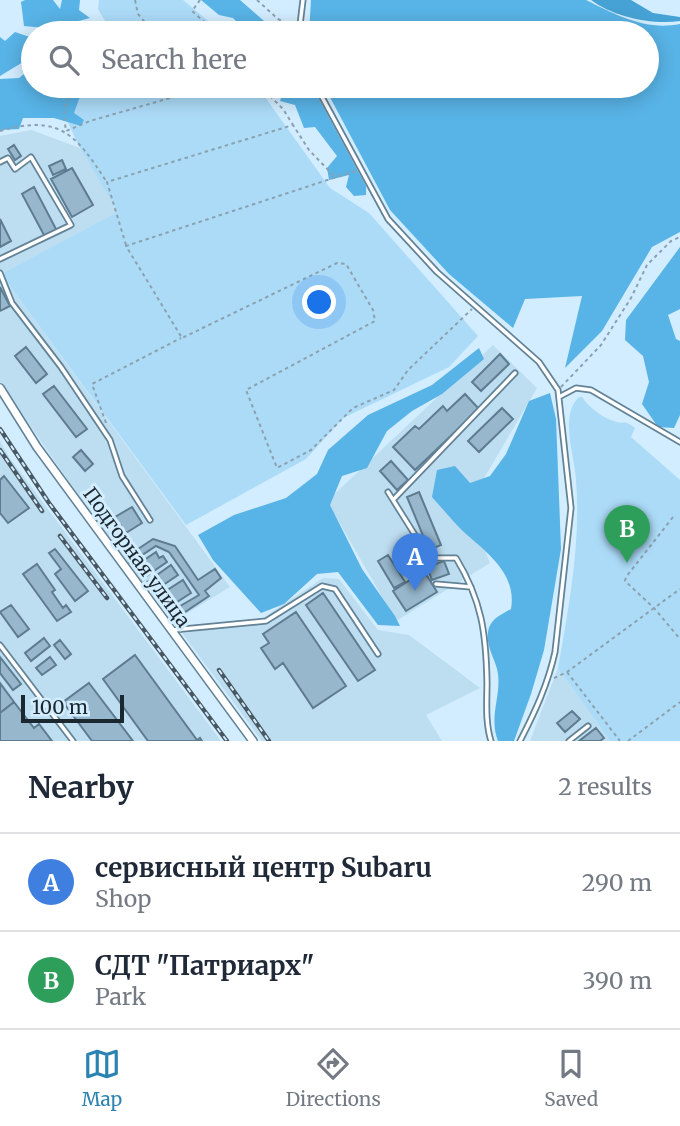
<!DOCTYPE html>
<meta charset="utf-8">
<style>
:root{--surface:#fff;--page:#f6f6f7;--text:#1f2937;--muted:#747a83;--line:#e0e1e3;--accent:#2a83b1}
body{margin:0;font-family:Merriweather,serif;background:var(--page);color:var(--text)}
.scale{position:absolute;left:21px;bottom:18px;width:103px;box-sizing:border-box;padding-left:7px;border:4px solid #1b282f;border-top:0;font-size:19px;line-height:24px;white-space:nowrap;color:#1b282f;-webkit-text-stroke:5px #d2edff;paint-order:stroke}
.you{position:absolute;left:320px;top:303px;width:24px;height:24px;margin:-18px;border:5px solid #fff;border-radius:50%;background:#1a73e8;box-shadow:0 0 0 10px #1a73e833}
.badge{display:grid;place-items:center;width:46px;height:46px;border-radius:50%;background:var(--accent);color:#fff;font-size:23px;font-weight:700}
.pin{position:absolute;translate:-50% -58px;filter:drop-shadow(0 2px 4px #0008)}
.pin::after{content:'';position:absolute;top:37px;width:24px;height:21px;background:inherit;clip-path:polygon(0 0,100% 0,50% 100%)}
.list{margin:0;padding:0;list-style:none}
h2{display:flex;justify-content:space-between;align-items:center;height:91px;margin:0;padding:0 28px;font-size:30px}
h2 small{font-size:23px;font-weight:400;color:var(--muted)}
.list li{display:grid;grid-template-columns:46px 1fr auto;gap:21px;align-items:center;box-sizing:border-box;height:98px;padding:0 28px;border-top:2px solid var(--line)}
.list b{display:block;font-size:26px;white-space:nowrap}
.list p{margin:0;font-size:23px;white-space:nowrap;color:var(--muted)}
.list em{font-size:23px;font-style:normal;color:var(--muted)}
.icon{flex:none;width:38px;height:38px;fill:none;stroke:currentColor;stroke-width:2;stroke-linecap:round;stroke-linejoin:round}
.map{position:relative;flex:none;width:680px;height:741px;overflow:hidden}
.search{position:absolute;background:var(--surface);box-shadow:0 4px 18px #0003;left:21px;right:21px;top:21px;height:77px;display:flex;align-items:center;gap:18px;box-sizing:border-box;padding:0 24px;border-radius:38px;color:var(--muted);font-size:26px}
.sheet{height:287px;background:var(--surface)}
nav{display:flex;justify-content:space-around;align-items:center;box-sizing:border-box;height:98px;border-top:2px solid var(--line);background:var(--surface);font-size:19px;color:var(--muted)}
nav a{display:grid;justify-items:center;gap:4px}
nav .on{color:var(--accent)}
.map>svg:first-child{display:block}
</style>
<div class="map">
<svg width="680" height="741" viewBox="0 0 680 741">
<rect width="100%" height="100%" fill="#d2edff"/>
<path fill="#bdddf1" d="M31 130 80 148 119 212 1 274 230 587 168 625 0 382V136Z
M493 345 537 388 467 507 490 563 396 621 327 501Z
M0 441 9 457 221 741H0Z
M323 578 339 579 378 630 409 635 480 688 426 715 442 741H262L182 633 254 624Z
M558 668 610 741H530Z"/>
<path fill="#acdbf8" d="M99 0H183L213 25 219 33H112L98 9Z
M95 86H257L330 188 369 213 478 336 449 367 343 418 306 459 186 525 1 274 118 212 80 148 61 108Z
M579 397H582C588 406 602 418 614 421 625 425 623 419 635 428L631 437 680 480V741H610L558 668C569 606 581 543 576 480 575 456 559 416 579 397Z"/>
<path fill="#58b3e6" d="M25 0H53L60 9 62 0H80L79 10 90 18 71 23 60 33H39L45 28 24 26 21 2Z
M201 0H240L278 33H248L233 18 219 15Z
M311 0H586C616 15 646 31 680 24V232L652 247 602 331 565 368 582 296 525 299 513 328 449 274 390 210 324 86H647V33H309Z
M15 32 33 38V56L0 76V37L5 41Z
M29 70 33 71V86H89L79 99 74 113 84 120 81 126 54 118H23L19 129 0 130V79L19 78Z
M285 86H312L366 186V195L354 196 346 187 349 175 329 180 327 168 337 156 315 127 304 128 295 105 280 101Z
M680 247V309L668 315 676 339 680 341V415L674 428 658 427 642 404 649 382 643 356 625 340 626 320Z
M479 348 484 359 442 394 412 411 387 431 367 468 342 476 330 505 362 569 395 616 400 626 378 625 338 572 317 574 284 604 261 613 213 560 198 535 234 515 286 498 317 474 328 450 368 415 432 385Z
M550 393 556 419 561 549 544 650 531 694 514 741H498C488 716 503 693 497 669 494 657 486 646 488 632 490 619 501 615 511 609 517 575 489 554 466 534 454 523 443 509 432 497L437 470 455 466 470 483 490 476 506 454 529 401Z"/>
<path fill="#46a2d4" d="M591 0H631L653 13 680 17V21C651 25 614 17 591 0Z"/>
<path fill="#97b7cc" stroke="#5e7c90" stroke-width="2" d="M14 145 21 156 15 160 8 149Z
M62 160 66 169 53 175 49 166Z
M72 168 93 205 72 217 51 179Z
M34 187 57 231 45 237 22 194Z
M0 219 11 241 0 247Z
M0 287 10 306 0 311Z
M26 347 47 374 36 383 15 356Z
M500 354 509 364 481 391 472 382Z
M54 386 87 429 76 437 43 394Z
M465 394 479 409 415 470 393 447 415 426 419 429 443 406 447 411Z
M502 408 513 419 479 452 468 441Z
M81 450 93 464 85 471 73 457Z
M391 461 408 480 397 490 380 471Z
M4 476 29 508 8 523 0 513V480Z
M419 492 441 545 429 550 407 497Z
M132 507 142 523 126 533 115 517Z
M153 539 175 546 198 580 215 569 221 578 205 591 209 596 179 616 175 609 199 595 169 552 156 546 130 563 126 557Z
M55 549 88 591 75 601 55 574 61 569 49 553Z
M156 552 159 558 163 556 167 562 142 579 134 567Z
M388 555 405 582 394 588 378 561Z
M444 561 449 574 432 580 427 567Z
M37 564 55 590 52 592 63 608 66 605 71 612 57 621 23 574Z
M171 565 178 575 153 592 146 583Z
M424 571 437 592 406 611 393 591Z
M183 580 191 593 166 609 158 596Z
M323 593 375 670 358 681 306 605Z
M11 605 29 629 18 637 0 612Z
M296 612 346 686 313 708 283 663 275 669 261 648 269 643 263 634Z
M44 638 50 646 31 661 25 653Z
M60 640 71 654 65 659 54 645Z
M135 655 197 740 200 738 202 741H148L103 679Z
M0 657 21 684 13 690 0 673Z
M50 657 56 665 42 675 36 668Z
M0 683 14 702 0 713Z
M89 683 133 741H92L63 702Z
M14 702 34 728 39 724 52 741H0V713Z
M572 711 580 719 565 732 557 723Z
M596 728 604 738 600 741H579Z"/>
<g fill="none" stroke-linecap="round" stroke-linejoin="round">
<defs>
<path id="service" d="M299 33 303 0
M316 86 388 219 437 272 539 362 558 390 571 508 555 652C548 684 535 712 520 741
M0 162 8 158 15 169 31 157 71 225 0 259
M0 273 12 303 61 367 110 440 122 476 150 520
M559 397 576 388 591 390 680 442
M388 492 420 543 433 558H456C482 601 486 633 487 682 487 701 485 722 491 741
M393 500 515 373
M436 584 471 587
M173 630 266 621 322 586 335 589 378 654
M0 645 73 741
M569 741 588 726"/>
<path id="minor" d="M0 388 37 447 253 741"/>
</defs>
<use href="#service" stroke="#638295" stroke-width="7"/>
<use href="#minor" stroke="#638295" stroke-width="10"/>
<path stroke="#8ca1af" stroke-width="2" stroke-dasharray="3.5 3.5" stroke-linecap="butt" d="M135 0 138 14 154 33
M200 0 192 11 217 33
M257 0 278 19 296 27
M174 33 209 27
M77 86C63 101 63 111 66 131L90 121 212 86
M260 86 283 109 293 125
M0 131C59 114 76 134 106 181
M355 171 126 246 182 338 337 263 346 264 373 310 375 321 246 390 277 468 311 450 353 408 394 390 408 370 472 309
M126 245 107 182 293 125 309 150 334 176
M561 387 601 345 631 298 647 265 671 241 680 237
M106 423 92 384 181 338
M673 517 626 577 625 581 654 608 680 639
M567 672 620 741
M554 678 567 672 680 589
M628 741 680 702"/>
<use href="#service" stroke="#fff" stroke-width="3.5"/>
<use href="#minor" stroke="#fff" stroke-width="7"/>
<defs>
<path id="rail" d="M0 429 49 503 227 741
M0 450 42 511
M60 536 107 598
M219 670 269 741"/>
</defs>
<use href="#rail" stroke="#485862" stroke-width="4.5"/>
<use href="#rail" stroke="#d2edff" stroke-width="2" stroke-dasharray="5" stroke-linecap="butt"/>
</g>
<g text-anchor="middle" dominant-baseline="central" stroke-width="6" stroke-linejoin="round" paint-order="stroke">
<g font-size="19" fill="#1b282f" stroke="#d2edff">
<text transform="translate(137 557) rotate(54)">Подгорная улица</text>
</g>
</g>
</svg>
<div class="scale">100 m</div>
<div class="you"></div>
<div class="pin badge" style="left:415px;top:591px;background:#3f7fe0">A</div>
<div class="pin badge" style="left:627px;top:563px;background:#2e9e5b">B</div>
<div class="search"><svg class="icon" aria-label="search" viewBox="0 0 24 24"><circle cx="10" cy="10" r="6"/><path d="M15 15l6 6"/></svg>Search here</div>
</div>
<section class="sheet">
<h2>Nearby<small>2 results</small></h2>
<ul class="list">
<li><span class="badge" style="background:#3f7fe0">A</span><div><b>сервисный центр Subaru</b><p>Shop</p></div><em>290 m</em></li>
<li><span class="badge" style="background:#2e9e5b">B</span><div><b>СДТ &quot;Патриарх&quot;</b><p>Park</p></div><em>390 m</em></li>
</ul>
</section>
<nav>
<a class="on"><svg class="icon" aria-label="map" viewBox="0 0 24 24"><path d="M3 6l6-2 6 2 6-2v14l-6 2-6-2-6 2zM9 4v14M15 6v14"/></svg>Map</a>
<a><svg class="icon" aria-label="directions" viewBox="0 0 24 24"><path d="M12 3l9 9-9 9-9-9zM9 14v-3h6M13 9l2 2-2 2"/></svg>Directions</a>
<a><svg class="icon" aria-label="saved" viewBox="0 0 24 24"><path d="M7 4h10v16l-5-4-5 4z"/></svg>Saved</a>
</nav>
